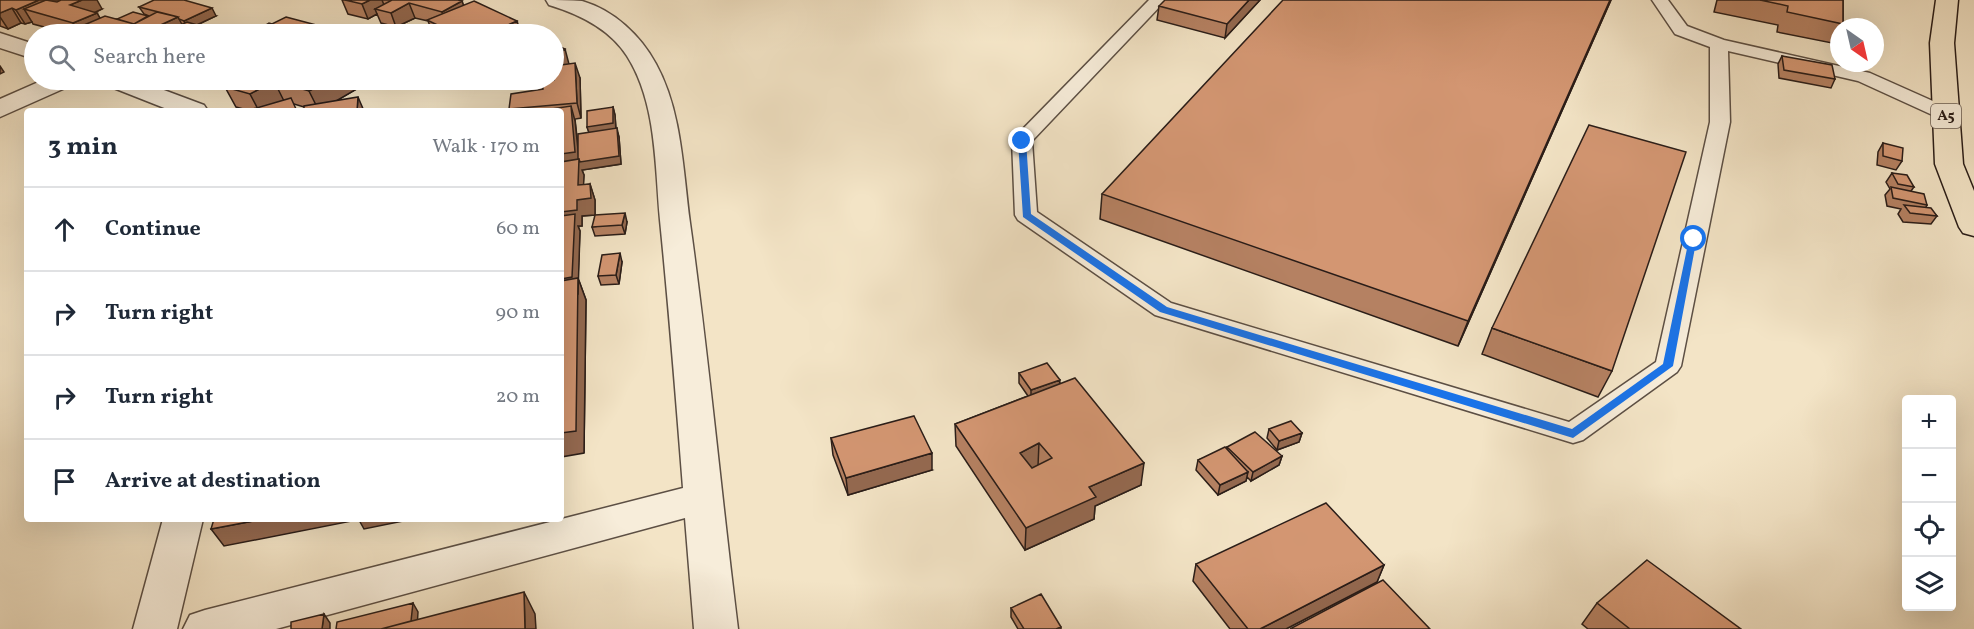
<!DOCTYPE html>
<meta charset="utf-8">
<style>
:root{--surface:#fff;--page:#f6f6f7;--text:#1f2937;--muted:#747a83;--line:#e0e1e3}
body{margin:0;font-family:Vollkorn,serif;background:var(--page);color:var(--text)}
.controls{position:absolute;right:18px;bottom:18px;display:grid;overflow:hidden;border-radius:6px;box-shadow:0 6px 24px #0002}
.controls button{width:54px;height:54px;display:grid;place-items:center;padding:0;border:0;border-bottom:2px solid var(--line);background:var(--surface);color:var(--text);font:30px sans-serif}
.compass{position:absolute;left:1830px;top:18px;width:54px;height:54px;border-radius:50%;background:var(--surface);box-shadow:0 6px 24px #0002;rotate:146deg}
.stop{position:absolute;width:18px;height:18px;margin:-14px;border:4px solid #1a73e8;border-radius:50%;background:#fff}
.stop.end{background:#1a73e8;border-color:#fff;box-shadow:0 2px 6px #0008}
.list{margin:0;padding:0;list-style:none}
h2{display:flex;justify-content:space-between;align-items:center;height:78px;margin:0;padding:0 24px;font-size:26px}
h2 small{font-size:20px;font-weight:400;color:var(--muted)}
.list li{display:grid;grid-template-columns:39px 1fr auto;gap:18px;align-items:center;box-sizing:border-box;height:84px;padding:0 24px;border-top:2px solid var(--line)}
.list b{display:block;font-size:22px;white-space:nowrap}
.list em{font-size:20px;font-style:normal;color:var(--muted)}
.icon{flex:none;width:33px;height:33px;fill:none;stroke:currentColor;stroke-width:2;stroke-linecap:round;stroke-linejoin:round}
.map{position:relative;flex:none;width:1974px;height:629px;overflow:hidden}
.search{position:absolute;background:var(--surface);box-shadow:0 6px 24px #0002;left:24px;top:24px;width:540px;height:66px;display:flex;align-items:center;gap:15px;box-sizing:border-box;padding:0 21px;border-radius:33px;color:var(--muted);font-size:22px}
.panel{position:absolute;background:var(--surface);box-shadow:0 6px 24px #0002;left:24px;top:108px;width:540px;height:414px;border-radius:6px}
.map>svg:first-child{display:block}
</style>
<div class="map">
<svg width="1974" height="629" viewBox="0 0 1974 629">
<rect width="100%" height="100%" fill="#f3e4c6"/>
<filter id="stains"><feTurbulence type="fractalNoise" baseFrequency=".00333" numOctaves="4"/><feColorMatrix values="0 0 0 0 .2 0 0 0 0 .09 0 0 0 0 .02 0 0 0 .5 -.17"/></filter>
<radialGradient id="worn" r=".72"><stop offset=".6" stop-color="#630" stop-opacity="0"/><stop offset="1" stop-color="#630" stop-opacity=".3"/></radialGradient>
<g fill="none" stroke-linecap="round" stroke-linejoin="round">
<defs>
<path id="lane" d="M1149 0H1166L1032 141 1037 212 1171 303 1569 422 1656 362 1710 122V47L1675 34 1652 0H1668L1687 26 1724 40 1870 73 1953 110 1956 114 1953 118H1939L1858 81 1728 51 1730 122 1681 366 1677 372 1583 440 1573 443 1155 315 1018 220 1015 215 1012 140Z"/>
<path id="street" d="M546 0C557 0 571 0 582 1 614 10 641 36 656 64 682 111 683 171 690 223 709 358 721 494 738 629H694L685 518 276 629H183L190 615 205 610 683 488C676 398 669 309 660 220 655 167 657 103 627 56 610 29 579 14 549 5Z
M0 33 34 44V59L0 48Z
M43 80H76L72 85 0 117V99Z
M102 80H137L204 105 208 111H172L106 85Z
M163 519H203L177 629H133Z"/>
<path id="highway" d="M1936 0H1958L1954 43 1963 164 1974 191V236L1963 233 1959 227 1935 164 1930 43Z"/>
</defs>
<use href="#lane" stroke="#5c4f44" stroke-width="3"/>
<use href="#street" stroke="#5c4f44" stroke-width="3"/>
<use href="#highway" stroke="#2a1d18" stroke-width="3"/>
<use href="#lane" fill="#f7edda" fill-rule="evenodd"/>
<use href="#street" fill="#f7edda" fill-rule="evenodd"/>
<use href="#highway" fill="#f3e4c6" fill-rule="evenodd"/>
</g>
<path fill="#b58162" stroke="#2a1d18" stroke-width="1.5" d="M0 0 102 9 96 12 100 18 117 19 149 16 144 14 139 7 216 16 197 25 208 34H71L33 24 32 22 25 24 21 23 8 29 0 26Z
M342 0H458L462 1 463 5 518 27 534 34H433L428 21 415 18 396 27 381 23 377 14 368 19 348 14Z
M1260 0 1225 38 1157 20 1159 6Z
M1611 0 1458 346 1100 219 1102 194Z
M1717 0H1843V24L1841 27H1839V31L1832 43 1777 32 1778 25 1714 12Z
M1782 56 1835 79 1831 88 1779 78 1778 64Z
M569 64 580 78 581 118 575 119 578 146 589 132 587 127 613 107 615 115 616 128 619 137 621 164 582 170 584 175 583 185 590 184 595 200V215L582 216V226H578L580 231 578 278 586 300 584 453 561 111H510L509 109 543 89Z
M210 80H366L367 83 336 101 304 107 294 104 247 110 236 107 225 87 229 85Z
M1883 143 1902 161 1896 170 1877 165 1878 152Z
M1892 173 1914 187 1911 191 1927 205 1926 207 1937 216 1931 224 1903 222 1898 214 1901 209 1887 206 1885 195 1890 189 1886 182Z
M627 222 625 234 595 236 592 227Z
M622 262 619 284 601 285 598 276Z
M1492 328 1612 371 1598 397 1482 354Z
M1019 373 1060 383 1141 485 1095 506 1094 519 1025 550 956 446 955 424 1028 396 1019 383Z
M1269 429 1302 433 1299 442 1277 450 1267 438Z
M831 438 932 470 848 495 833 455Z
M1227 447 1282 456 1279 465 1251 481 1247 477 1246 481 1218 495 1196 470 1198 460 1227 449Z
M1196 564 1384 565 1377 582 1286 629H1230L1193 581Z
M1597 603 1741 629H1588L1582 624Z
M1011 608 1061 627V629H1018L1011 617Z"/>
<path fill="#946950" stroke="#2a1d18" stroke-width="1.5" d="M39 0H79L24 9 32 22 25 24 16 10Z
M82 0H97L102 9 79 20 70 5Z
M370 0H382L386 10 375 9 377 14 368 19 362 4Z
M1249 0H1260L1225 38 1227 24Z
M1610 0H1611L1458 346 1468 321Z
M462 1 467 15 447 27 442 12Z
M409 3 415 18 396 27 391 13Z
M12 8 21 23 8 29 0 17V13Z
M212 8 216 16 188 29 184 21Z
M97 13 105 27 88 32 77 28 80 34 73 23Z
M178 17 186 32 180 34H141Z
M517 21 521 34H487Z
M320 26 324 34 312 30Z
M204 27 208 34H188Z
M565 49 569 64 554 72V55Z
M575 63 580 78 581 118 577 103Z
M0 66 4 72 0 74Z
M329 80H366L367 83 319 111 309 91Z
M274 81 284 101 259 111 250 94Z
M358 97 364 111H357Z
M571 106 575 121 579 159 617 128 619 137 621 164 582 170 584 175 583 199 590 184 595 200V215L582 216V226H578L580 231 578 294 561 297V154Z
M613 107 615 115 616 132 590 136 587 127Z
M625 213 627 222 625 234 622 225Z
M620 253 622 262 619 284 616 275Z
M578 278 586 300 584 453 561 457V433Z
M1060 380 1059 389 1031 400V390Z
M1302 433 1299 442 1277 450 1279 441Z
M1039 443 1038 466 1020 475V453Z
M932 453V470L848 495 846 478Z
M1282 456 1279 465 1251 481 1253 472Z
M1144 463 1141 485 1095 506 1094 519 1025 550 1026 528 1089 487Z
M1248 472 1246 481 1218 495 1220 485Z
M264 519H352V521L224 546 211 529Z
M363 519H413L364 529 359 520Z
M1384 565 1377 582 1286 629H1260Z
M524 592 535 614 536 629H525Z
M413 603 418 612 417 629H384Z
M324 614 330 623V629H322Z"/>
<path fill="#d39672" stroke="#2a1d18" stroke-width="1.5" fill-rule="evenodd" d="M0 0H39L16 10 12 8 0 13Z
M46 0 57 2 61 0H82L70 5 97 13 73 23 24 9Z
M154 0H184L212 8 184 21 179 19 178 17 139 7Z
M345 0H370L362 4Z
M392 0H458L462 1 442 12 409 3 391 13 375 9Z
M1165 0H1249L1227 24 1159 6Z
M1283 0H1610L1468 321 1102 194Z
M1760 0H1843V24L1787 12 1788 6Z
M474 1 517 21 487 34H456L427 20Z
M133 12 148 16 134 24 117 19Z
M157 12 178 17 141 34H81L88 32 77 28 105 16 134 24Z
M286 17 320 26 312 30 328 34H251L269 23 272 24Z
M187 22 204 27 188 34H150L159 31 165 32Z
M514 25 534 34H492Z
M554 44 565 49 554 55Z
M1782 56 1832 65 1835 79 1784 70Z
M575 63 577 103 509 109 511 94 543 89V80H554V66Z
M238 80H329L309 91 274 81 250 94 225 87Z
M358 97 357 111H304V106Z
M291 98 296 109 289 111H246Z
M571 106 575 152 561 154V111H538Z
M613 107V123L587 127V111Z
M1589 125 1686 152 1612 371 1492 328Z
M617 128 619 156 580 162 579 159H578V134Z
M1883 143 1903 148 1902 161 1883 156Z
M579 159 578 185 590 184 591 198 577 200V210L561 212V162Z
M1892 173 1907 175 1914 187 1898 184Z
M1891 187 1924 194 1927 205 1893 198Z
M1904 205 1931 208 1937 216 1910 213Z
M625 213 622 225 592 227 595 215Z
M575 214 572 277 561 279V216Z
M620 253 616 275 598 276 602 255Z
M578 278 576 431 561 433V281Z
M1047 363 1060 380 1031 390 1019 373Z
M1075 378 1144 463 1089 487 1096 497 1026 528 955 424ZM1039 443 1052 458 1032 468 1020 453Z
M914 416 932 453 846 478 831 438Z
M1291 421 1302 433 1279 441 1269 429Z
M1255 432 1282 456 1253 472 1227 447Z
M1225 447 1248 472 1220 485 1198 460Z
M1326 503 1384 565 1260 629H1248L1196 564Z
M214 519H264L211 529Z
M1647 560 1741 629H1630L1597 603Z
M1383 580 1430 629H1290Z
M524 592 525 629H381Z
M1041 594 1061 627 1056 629H1024L1011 608Z
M413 603 411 621 381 629H336L337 622Z
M324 614 322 629H291V622Z"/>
<path fill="#1a73e8" d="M1022 138 1026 141 1031 214 1167 307 1572 429 1663 364 1689 239 1697 237 1673 366 1573 438 1160 312 1023 217 1018 141Z"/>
<g text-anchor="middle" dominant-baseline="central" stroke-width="4.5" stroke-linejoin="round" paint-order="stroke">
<rect fill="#f7edda" stroke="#685b52" stroke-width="1.5" x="1931" y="104" width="30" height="24" rx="4.5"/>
<g font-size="15" font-weight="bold" fill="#2a1d18">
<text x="1946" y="116">A5</text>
</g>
</g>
<rect width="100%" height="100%" filter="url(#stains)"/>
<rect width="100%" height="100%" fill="url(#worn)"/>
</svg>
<div class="controls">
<button>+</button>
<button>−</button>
<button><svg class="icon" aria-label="locate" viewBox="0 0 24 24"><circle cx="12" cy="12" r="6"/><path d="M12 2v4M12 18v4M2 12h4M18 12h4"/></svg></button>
<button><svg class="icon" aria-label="layers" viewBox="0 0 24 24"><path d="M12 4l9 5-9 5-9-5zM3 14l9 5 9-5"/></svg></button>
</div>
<svg class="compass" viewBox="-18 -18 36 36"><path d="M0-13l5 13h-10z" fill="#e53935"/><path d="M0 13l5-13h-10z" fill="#747a83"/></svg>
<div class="stop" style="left:1694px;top:239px"></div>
<div class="stop end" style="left:1022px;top:141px"></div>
<div class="search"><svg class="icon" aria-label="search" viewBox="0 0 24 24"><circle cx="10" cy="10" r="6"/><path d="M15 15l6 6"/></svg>Search here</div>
<section class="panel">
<h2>3 min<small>Walk · 170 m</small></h2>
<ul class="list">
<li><svg class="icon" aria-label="ahead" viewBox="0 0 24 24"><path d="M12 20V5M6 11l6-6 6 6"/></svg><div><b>Continue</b></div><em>60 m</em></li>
<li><svg class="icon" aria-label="right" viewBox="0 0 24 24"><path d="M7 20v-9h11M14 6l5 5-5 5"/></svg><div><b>Turn right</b></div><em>90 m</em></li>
<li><svg class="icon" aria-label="right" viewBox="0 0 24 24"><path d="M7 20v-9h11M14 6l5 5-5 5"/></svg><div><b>Turn right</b></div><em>20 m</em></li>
<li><svg class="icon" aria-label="arrive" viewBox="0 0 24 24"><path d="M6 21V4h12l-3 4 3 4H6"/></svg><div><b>Arrive at destination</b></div></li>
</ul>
</section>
</div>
